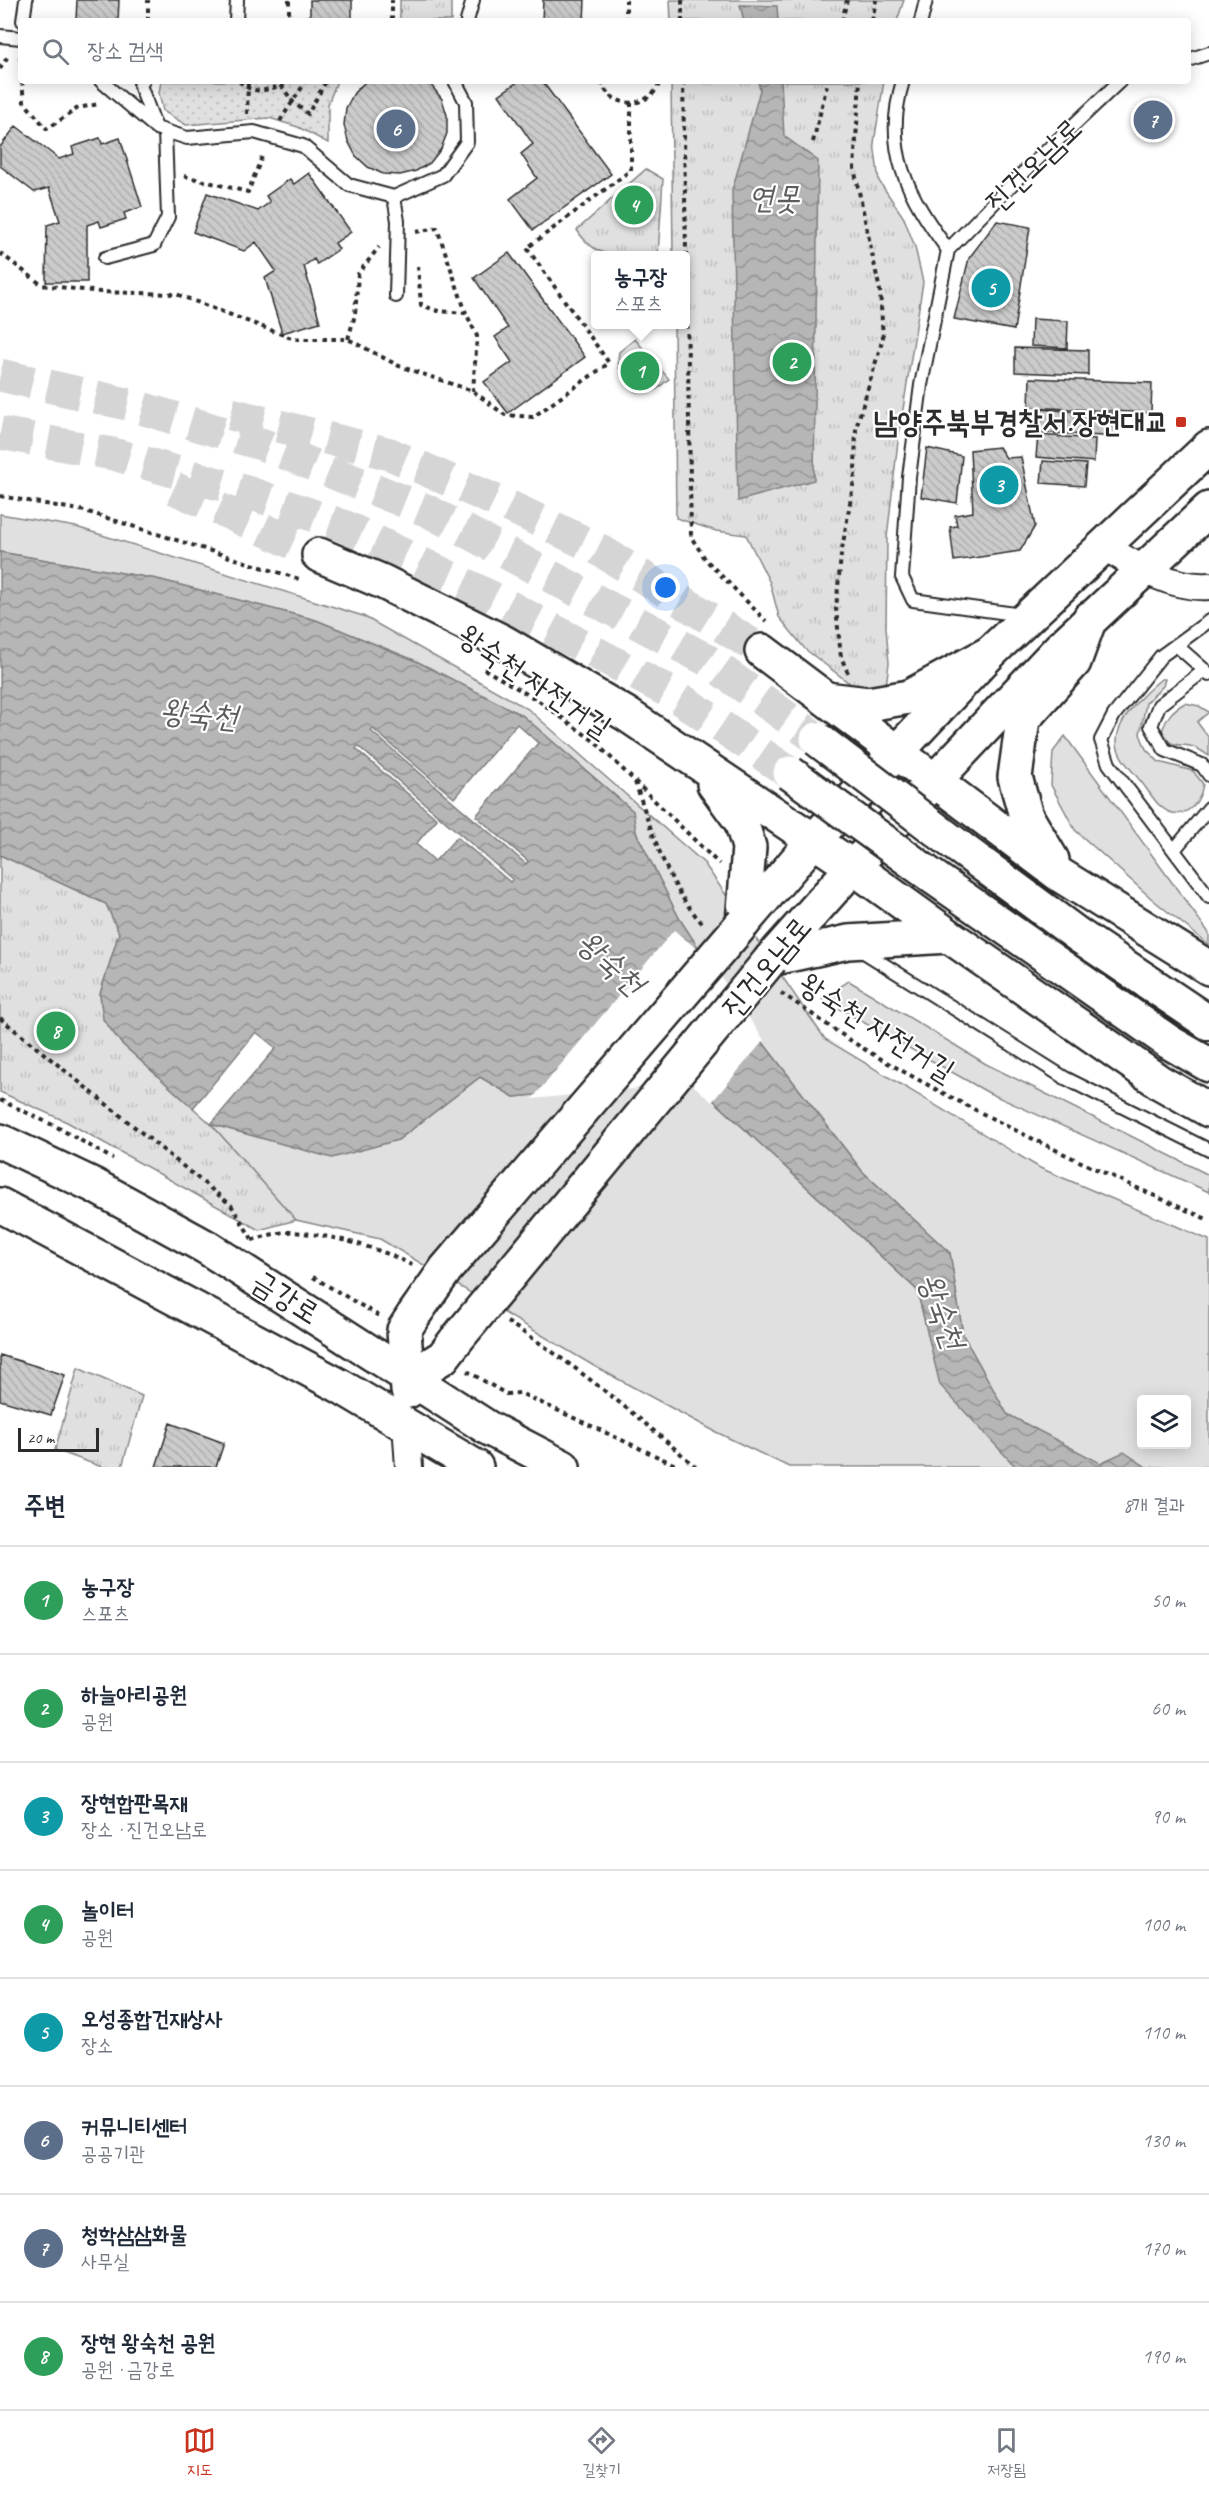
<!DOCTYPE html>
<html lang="ko">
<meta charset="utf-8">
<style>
:root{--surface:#fff;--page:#f2f2f3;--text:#1f2937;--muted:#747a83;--line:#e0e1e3;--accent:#c8321e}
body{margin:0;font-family:Caveat,"Poor Story",sans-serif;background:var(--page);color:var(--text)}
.controls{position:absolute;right:18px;bottom:18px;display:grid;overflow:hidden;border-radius:6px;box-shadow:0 3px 15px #0003}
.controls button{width:54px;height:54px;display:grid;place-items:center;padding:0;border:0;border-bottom:2px solid var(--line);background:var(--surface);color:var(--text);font:30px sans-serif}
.scale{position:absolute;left:18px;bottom:15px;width:81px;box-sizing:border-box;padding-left:6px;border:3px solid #2b2b2b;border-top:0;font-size:16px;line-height:21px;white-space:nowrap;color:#2b2b2b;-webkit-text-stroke:4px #fff;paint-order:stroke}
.you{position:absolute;left:666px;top:588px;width:21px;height:21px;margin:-15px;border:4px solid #fff;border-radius:50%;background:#1a73e8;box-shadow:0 0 0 9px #1a73e833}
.badge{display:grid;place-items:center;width:39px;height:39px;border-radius:50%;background:var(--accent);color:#fff;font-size:20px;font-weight:700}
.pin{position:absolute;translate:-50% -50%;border:3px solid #fff;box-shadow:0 2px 6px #0006}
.popup{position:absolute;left:591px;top:251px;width:99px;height:78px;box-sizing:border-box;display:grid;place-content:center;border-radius:6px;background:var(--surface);filter:drop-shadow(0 2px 4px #0005);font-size:20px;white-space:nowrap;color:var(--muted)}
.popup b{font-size:22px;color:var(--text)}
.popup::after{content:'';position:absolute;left:50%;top:100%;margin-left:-12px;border:12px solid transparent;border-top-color:var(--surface)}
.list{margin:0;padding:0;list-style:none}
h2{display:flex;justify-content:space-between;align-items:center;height:78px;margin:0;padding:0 24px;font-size:26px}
h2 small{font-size:20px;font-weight:400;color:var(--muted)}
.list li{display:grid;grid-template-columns:39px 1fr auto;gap:18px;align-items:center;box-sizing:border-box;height:108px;padding:0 24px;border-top:2px solid var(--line)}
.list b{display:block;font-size:22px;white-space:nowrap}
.list p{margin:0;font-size:20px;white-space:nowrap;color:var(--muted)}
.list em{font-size:20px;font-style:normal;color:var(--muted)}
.icon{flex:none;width:33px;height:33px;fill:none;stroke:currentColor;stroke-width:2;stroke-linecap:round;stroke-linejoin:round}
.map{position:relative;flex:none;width:1209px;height:1467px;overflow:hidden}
.search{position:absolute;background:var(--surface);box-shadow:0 3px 15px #0003;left:18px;right:18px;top:18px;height:66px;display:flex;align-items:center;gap:15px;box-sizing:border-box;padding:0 21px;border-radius:6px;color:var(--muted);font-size:22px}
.sheet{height:942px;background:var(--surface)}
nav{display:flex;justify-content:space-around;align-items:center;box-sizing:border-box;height:84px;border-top:2px solid var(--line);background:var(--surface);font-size:16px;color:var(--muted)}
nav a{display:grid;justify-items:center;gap:3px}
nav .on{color:var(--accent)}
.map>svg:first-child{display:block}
</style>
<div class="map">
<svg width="1209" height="1467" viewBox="0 0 1209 1467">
<defs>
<pattern id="park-tufts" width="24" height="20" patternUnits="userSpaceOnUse" patternTransform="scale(1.5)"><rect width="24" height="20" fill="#e0e0e0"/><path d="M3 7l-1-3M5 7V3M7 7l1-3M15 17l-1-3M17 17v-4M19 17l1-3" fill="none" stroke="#c0c0c0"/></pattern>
<pattern id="garden-dots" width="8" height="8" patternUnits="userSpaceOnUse" patternTransform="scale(1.5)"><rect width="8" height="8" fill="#e0e0e0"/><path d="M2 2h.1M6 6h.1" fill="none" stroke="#c0c0c0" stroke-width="1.8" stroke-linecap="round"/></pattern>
<pattern id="water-waves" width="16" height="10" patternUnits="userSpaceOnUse" patternTransform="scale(1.5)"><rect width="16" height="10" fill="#b6b6b6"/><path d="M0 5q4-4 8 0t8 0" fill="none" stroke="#949494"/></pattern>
<pattern id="building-back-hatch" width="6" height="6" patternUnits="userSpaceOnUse" patternTransform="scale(1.5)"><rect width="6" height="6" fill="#cbcbcb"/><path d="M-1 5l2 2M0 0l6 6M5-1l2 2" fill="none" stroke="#aeaeae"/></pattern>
</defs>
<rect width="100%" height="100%" fill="#fff"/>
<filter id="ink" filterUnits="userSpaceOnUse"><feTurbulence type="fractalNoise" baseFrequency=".0167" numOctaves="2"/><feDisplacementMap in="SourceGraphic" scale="12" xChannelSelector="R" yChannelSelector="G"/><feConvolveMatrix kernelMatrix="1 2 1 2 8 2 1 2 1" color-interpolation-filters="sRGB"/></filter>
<g filter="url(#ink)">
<path fill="#e0e0e0" stroke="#868686" stroke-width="1.5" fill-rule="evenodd" d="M635 339 669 379C664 382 659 389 653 391 628 400 615 372 619 352Z
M0 514 76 527 363 616 528 709 704 863 825 1039 1040 1168 1209 1240V1467H1146L1124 1453 1100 1464 1007 1414 963 1335 950 1253 862 1171 744 1018 679 918 636 832 632 811 522 716 416 661 316 620 157 579 0 552ZM1142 1400H1186V1444H1142Z
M1161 679H1165L1163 686 1146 703 1140 734 1146 749 1159 762 1193 771 1203 784C1199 808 1179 825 1158 804 1151 796 1145 786 1138 778 1130 768 1117 756 1117 742 1116 720 1145 692 1161 679Z
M1185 703 1199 706 1209 712 1197 722 1209 738V756C1205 753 1200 750 1196 748 1179 741 1172 752 1162 731 1167 717 1172 710 1185 703Z
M1065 736 1209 933V945L1152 899 1075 830 1051 785 1053 752Z
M849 981 986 1064 1209 1175V1192L989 1093 822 999Z
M480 1077 514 1097 692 1080 917 1290 941 1385 1017 1467H789L716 1432 594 1366 380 1239 296 1220 211 1124 247 1134 398 1140Z"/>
<path fill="url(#park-tufts)" stroke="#868686" stroke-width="1.5" d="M400 0H451V21H400Z
M670 0H904L897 21H671Z
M671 81H884L874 143 879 181 904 218 915 247 923 282 898 441 887 538 886 628 889 663 885 694 857 689 805 649 779 617 770 583 746 535 716 531 676 518 674 325 685 324V256L673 255Z
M646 169 663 179 658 255C625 256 598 263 577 230Z
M0 855 106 904 119 933 100 994 103 1019 121 1043 211 1124 296 1220 259 1230 67 1122 0 1092Z
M78 1368 142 1396 122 1467H102L55 1450Z"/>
<path fill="url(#garden-dots)" stroke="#868686" stroke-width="1.5" d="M161 81H337L328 104V143L298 127 269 118 186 125 163 111 159 93Z"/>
<path fill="url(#water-waves)" stroke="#7e7e7e" stroke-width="1.5" fill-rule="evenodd" d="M740 5 777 6 778 21H744Z
M758 81H781L784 136 818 161 814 480 738 501 732 191 760 90Z
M0 552 157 579 316 620 416 661 522 715 633 811 636 832 679 918 744 1018 862 1171 950 1253 963 1335 1007 1414 1100 1463 1124 1452 1146 1467H1017L1013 1464 940 1385 917 1290 692 1080 514 1097 480 1077 398 1140 332 1158 211 1124 276 1048 256 1032 193 1108 121 1043 103 1019 100 994 119 933 106 904 0 855ZM517 724 538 743 476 816 528 861 526 864 371 731 373 729 454 798ZM358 746 512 879V880L510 882 457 837 435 861 416 844 437 819 356 749Z"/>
<path fill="#fff" d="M674 930 708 958 764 1040 712 1102 691 1083 532 1099Z"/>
<path fill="url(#building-back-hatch)" stroke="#2b2b2b" stroke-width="1.5" d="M77 0H119L118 21H76Z
M310 0H352V21H310Z
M543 0H585L584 21H542Z
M366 81H425L431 85 442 99 447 115V133L441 149 430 163 416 171 400 175 383 174 368 167 356 156 348 141 344 125 346 108 354 93Z
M519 81H542L611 174 533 230 510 199 537 178 521 154 533 144 499 95Z
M16 126 59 159 74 154 72 147 100 138 102 144 120 138 142 207 124 213 126 219 101 227 99 221 87 225V282H46L47 225 60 221 49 188 34 192 0 166V147Z
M309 173 351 232 335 243 339 249 317 264 314 259 304 266 320 322 282 333 265 278 276 271 256 242 244 251 193 232 207 193 258 211 270 202 266 196 290 179 294 184Z
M997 221 1030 227 1014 330 954 319 969 258Z
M509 253 585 357 508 413 484 382 512 362 495 337 508 328 474 278Z
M1032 319 1068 321 1067 348 1031 346Z
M1015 348 1088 350V375L1015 372Z
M1030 378 1152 383 1151 413 1029 407Z
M1038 409 1120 414 1119 437 1036 432Z
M1038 435 1095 439 1094 462 1036 457Z
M999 447 1006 458 1021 457 1035 526 1020 551 954 561 950 527 957 526 955 515 973 512 970 450Z
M927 448 962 456 957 503 921 497Z
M1043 461 1086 464 1084 486 1041 483Z
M0 1355 65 1375 51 1415 0 1400Z
M170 1423 224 1443 216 1467H156Z"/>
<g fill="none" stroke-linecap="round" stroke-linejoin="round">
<path stroke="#d5d5d5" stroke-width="33" stroke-dasharray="33 16" stroke-linecap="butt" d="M0 375 131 405 264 445 428 511 707 660 817 739
M231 414 390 454 519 511 598 549 762 651
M0 433 113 454 247 492 346 527 491 597 673 694 790 773
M174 488 319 555"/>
<defs>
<path id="service" d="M23 21 26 0
M236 21 237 0
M467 21 473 0
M921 21 926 0
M0 36 21 38
M1188 60 1209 53
M101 81 155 127
M143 81 140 85 156 128 187 138 254 132 303 146 349 185 394 197 443 175 467 142 466 102 455 81
M903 81C882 150 908 195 948 250L921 385 909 477 902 577 913 600 1022 615
M394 197 398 221 396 296
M948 250 1021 175 1120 81
M105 258 154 245 168 217 165 131
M1209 621 1161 656 1114 715 1101 740 1109 764 1209 897
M1176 645 1209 674
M1205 670 1159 705 1151 726 1165 750 1202 765 1209 775
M1174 850 1209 808
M859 949 1065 1078 1209 1150"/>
<path id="minor" d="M1105 547C1136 566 1172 589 1209 586
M406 1423 409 1467"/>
<path id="secondary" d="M743 923 813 841 990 653 1209 447
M771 959 853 867 1059 649 1209 509
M0 1141 93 1185 206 1247 488 1428 563 1467
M0 1205 340 1386 476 1467
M409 1378 443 1357 456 1340
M408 1391 404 1330 413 1316"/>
<path id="trunk" d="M319 555 383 582 503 642 626 714 853 867 949 936
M762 651 1060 875 1209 968
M826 699 868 704 909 697 990 653
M714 784 741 821 749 847 743 923
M959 847 1078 935 1209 1023
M1052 860 1026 816 1015 777 1023 719 1074 662 1090 618
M933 877 1169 1042 1209 1065
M771 959 848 942 949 936 1161 1083 1209 1110"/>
</defs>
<use href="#service" stroke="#2b2b2b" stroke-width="16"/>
<use href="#minor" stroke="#2b2b2b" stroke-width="30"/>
<use href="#secondary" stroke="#2b2b2b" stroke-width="38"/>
<use href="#trunk" stroke="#2b2b2b" stroke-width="38"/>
<path stroke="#2b2b2b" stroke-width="4" stroke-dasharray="4.5 4.5" stroke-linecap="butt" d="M289 0V21
M682 0V21
M148 21V0
M392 21V0
M626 21V0
M842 21 847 0
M872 21 876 0
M20 56 21 66
M0 69 8 56
M22 81 24 102 47 129 78 108 99 104
M239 81C257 99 272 87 293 81
M601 81C610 110 651 110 660 81
M683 81 691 537 706 560 766 621
M281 85 293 102 308 114 326 81
M247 114 248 81
M280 121 306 81
M813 142 828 81
M184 176 248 192 263 154
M416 232 437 228 466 313
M0 253 42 285 100 292 176 294 294 339H348L399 366 473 391 505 415 533 417 609 363 527 248 631 170V103
M418 266 421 305 438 311 466 313 477 336 473 391
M348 339 355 315 358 274 379 247
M0 496 85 511 299 579
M484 669 539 701 594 741 719 864
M848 673 841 657 836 609 841 555 855 474 856 428 883 338 880 291 854 168 860 81
M635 782C652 831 667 887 704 925
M781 993C810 1012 839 1034 869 1052 978 1115 1093 1169 1209 1220
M0 1018 231 1205 252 1239
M0 1100 57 1127 113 1159
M252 1240C263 1237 277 1232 289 1232 324 1233 383 1248 413 1266
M313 1277 379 1316
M507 1322C571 1361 640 1418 696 1467
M467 1371 506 1394 520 1393 680 1467"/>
<use href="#service" stroke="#fff" stroke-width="12"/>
<use href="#minor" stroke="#fff" stroke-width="26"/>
<use href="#secondary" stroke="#fff" stroke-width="33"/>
<use href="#trunk" stroke="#fff" stroke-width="33"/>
<defs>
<path id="secondary-bridge" d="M413 1316 446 1269 743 923
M456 1340 771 959"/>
<path id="trunk-bridge" d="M817 739 959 847
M790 773 933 877"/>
</defs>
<use href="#secondary-bridge" stroke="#2b2b2b" stroke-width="38" stroke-linecap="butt"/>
<use href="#trunk-bridge" stroke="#2b2b2b" stroke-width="38" stroke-linecap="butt"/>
<use href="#secondary-bridge" stroke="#fff" stroke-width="33"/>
<use href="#trunk-bridge" stroke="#fff" stroke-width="33"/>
</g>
</g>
<rect fill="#c8321e" stroke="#fff" stroke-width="2" x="1175" y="416" width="12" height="12" rx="3"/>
<g text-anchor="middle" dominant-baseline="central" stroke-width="4.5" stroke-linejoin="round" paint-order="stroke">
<g font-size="30" fill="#2b2b2b" stroke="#fff">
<text transform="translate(1033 165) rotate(-44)">진건오남로</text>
<text transform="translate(535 681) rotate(34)">왕숙천 자전거길</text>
<text transform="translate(766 967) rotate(-50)">진건오남로</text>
<text transform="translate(877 1027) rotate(32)">왕숙천 자전거길</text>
<text transform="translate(286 1297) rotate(32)">금강로</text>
</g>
<g font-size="30" font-weight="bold" fill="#2b2b2b" stroke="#fff" text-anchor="end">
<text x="1169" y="422">남양주북부경찰서.장현대교</text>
</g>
<g font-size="32" font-style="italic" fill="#5c5c5c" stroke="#fff">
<text x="774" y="197">연못</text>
<text transform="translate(199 714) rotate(5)">왕숙천</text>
<text transform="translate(611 963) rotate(42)">왕숙천</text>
<text transform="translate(942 1311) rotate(70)">왕숙천</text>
</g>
</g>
</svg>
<div class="controls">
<button><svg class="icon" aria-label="layers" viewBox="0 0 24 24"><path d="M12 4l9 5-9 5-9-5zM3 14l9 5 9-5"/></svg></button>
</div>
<div class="scale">20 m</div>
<div class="you"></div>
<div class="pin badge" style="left:640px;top:371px;background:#2e9e5b">1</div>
<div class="popup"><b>농구장</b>스포츠</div>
<div class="pin badge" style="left:792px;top:362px;background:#2e9e5b">2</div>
<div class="pin badge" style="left:999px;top:485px;background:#0f9aa8">3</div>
<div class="pin badge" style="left:634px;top:205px;background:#2e9e5b">4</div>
<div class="pin badge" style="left:991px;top:288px;background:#0f9aa8">5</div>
<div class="pin badge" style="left:396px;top:129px;background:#5c6f8a">6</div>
<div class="pin badge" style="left:1153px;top:120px;background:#5c6f8a">7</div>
<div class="pin badge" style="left:56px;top:1031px;background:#2e9e5b">8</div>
<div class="search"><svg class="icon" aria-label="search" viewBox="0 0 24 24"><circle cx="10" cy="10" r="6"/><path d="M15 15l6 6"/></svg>장소 검색</div>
</div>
<section class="sheet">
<h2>주변<small>8개 결과</small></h2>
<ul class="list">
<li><span class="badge" style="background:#2e9e5b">1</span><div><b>농구장</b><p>스포츠</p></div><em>50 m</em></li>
<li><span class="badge" style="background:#2e9e5b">2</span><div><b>하늘아리공원</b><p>공원</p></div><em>60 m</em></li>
<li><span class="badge" style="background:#0f9aa8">3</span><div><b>장현합판목재</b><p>장소 · 진건오남로</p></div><em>90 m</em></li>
<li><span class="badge" style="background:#2e9e5b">4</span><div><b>놀이터</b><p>공원</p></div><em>100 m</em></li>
<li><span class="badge" style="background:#0f9aa8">5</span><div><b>오성종합건재상사</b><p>장소</p></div><em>110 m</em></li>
<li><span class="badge" style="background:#5c6f8a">6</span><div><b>커뮤니티센터</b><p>공공기관</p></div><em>130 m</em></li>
<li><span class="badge" style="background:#5c6f8a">7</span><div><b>청학삼삼화물</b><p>사무실</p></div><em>170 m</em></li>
<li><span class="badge" style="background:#2e9e5b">8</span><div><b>장현 왕숙천 공원</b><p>공원 · 금강로</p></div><em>190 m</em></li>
</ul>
</section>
<nav>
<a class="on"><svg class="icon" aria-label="map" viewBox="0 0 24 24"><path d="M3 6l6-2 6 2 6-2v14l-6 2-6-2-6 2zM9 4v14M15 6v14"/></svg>지도</a>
<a><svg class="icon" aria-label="directions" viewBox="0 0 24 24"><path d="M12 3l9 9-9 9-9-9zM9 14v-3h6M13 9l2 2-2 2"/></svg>길찾기</a>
<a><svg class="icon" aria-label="saved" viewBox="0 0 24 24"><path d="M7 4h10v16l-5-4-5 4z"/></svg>저장됨</a>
</nav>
